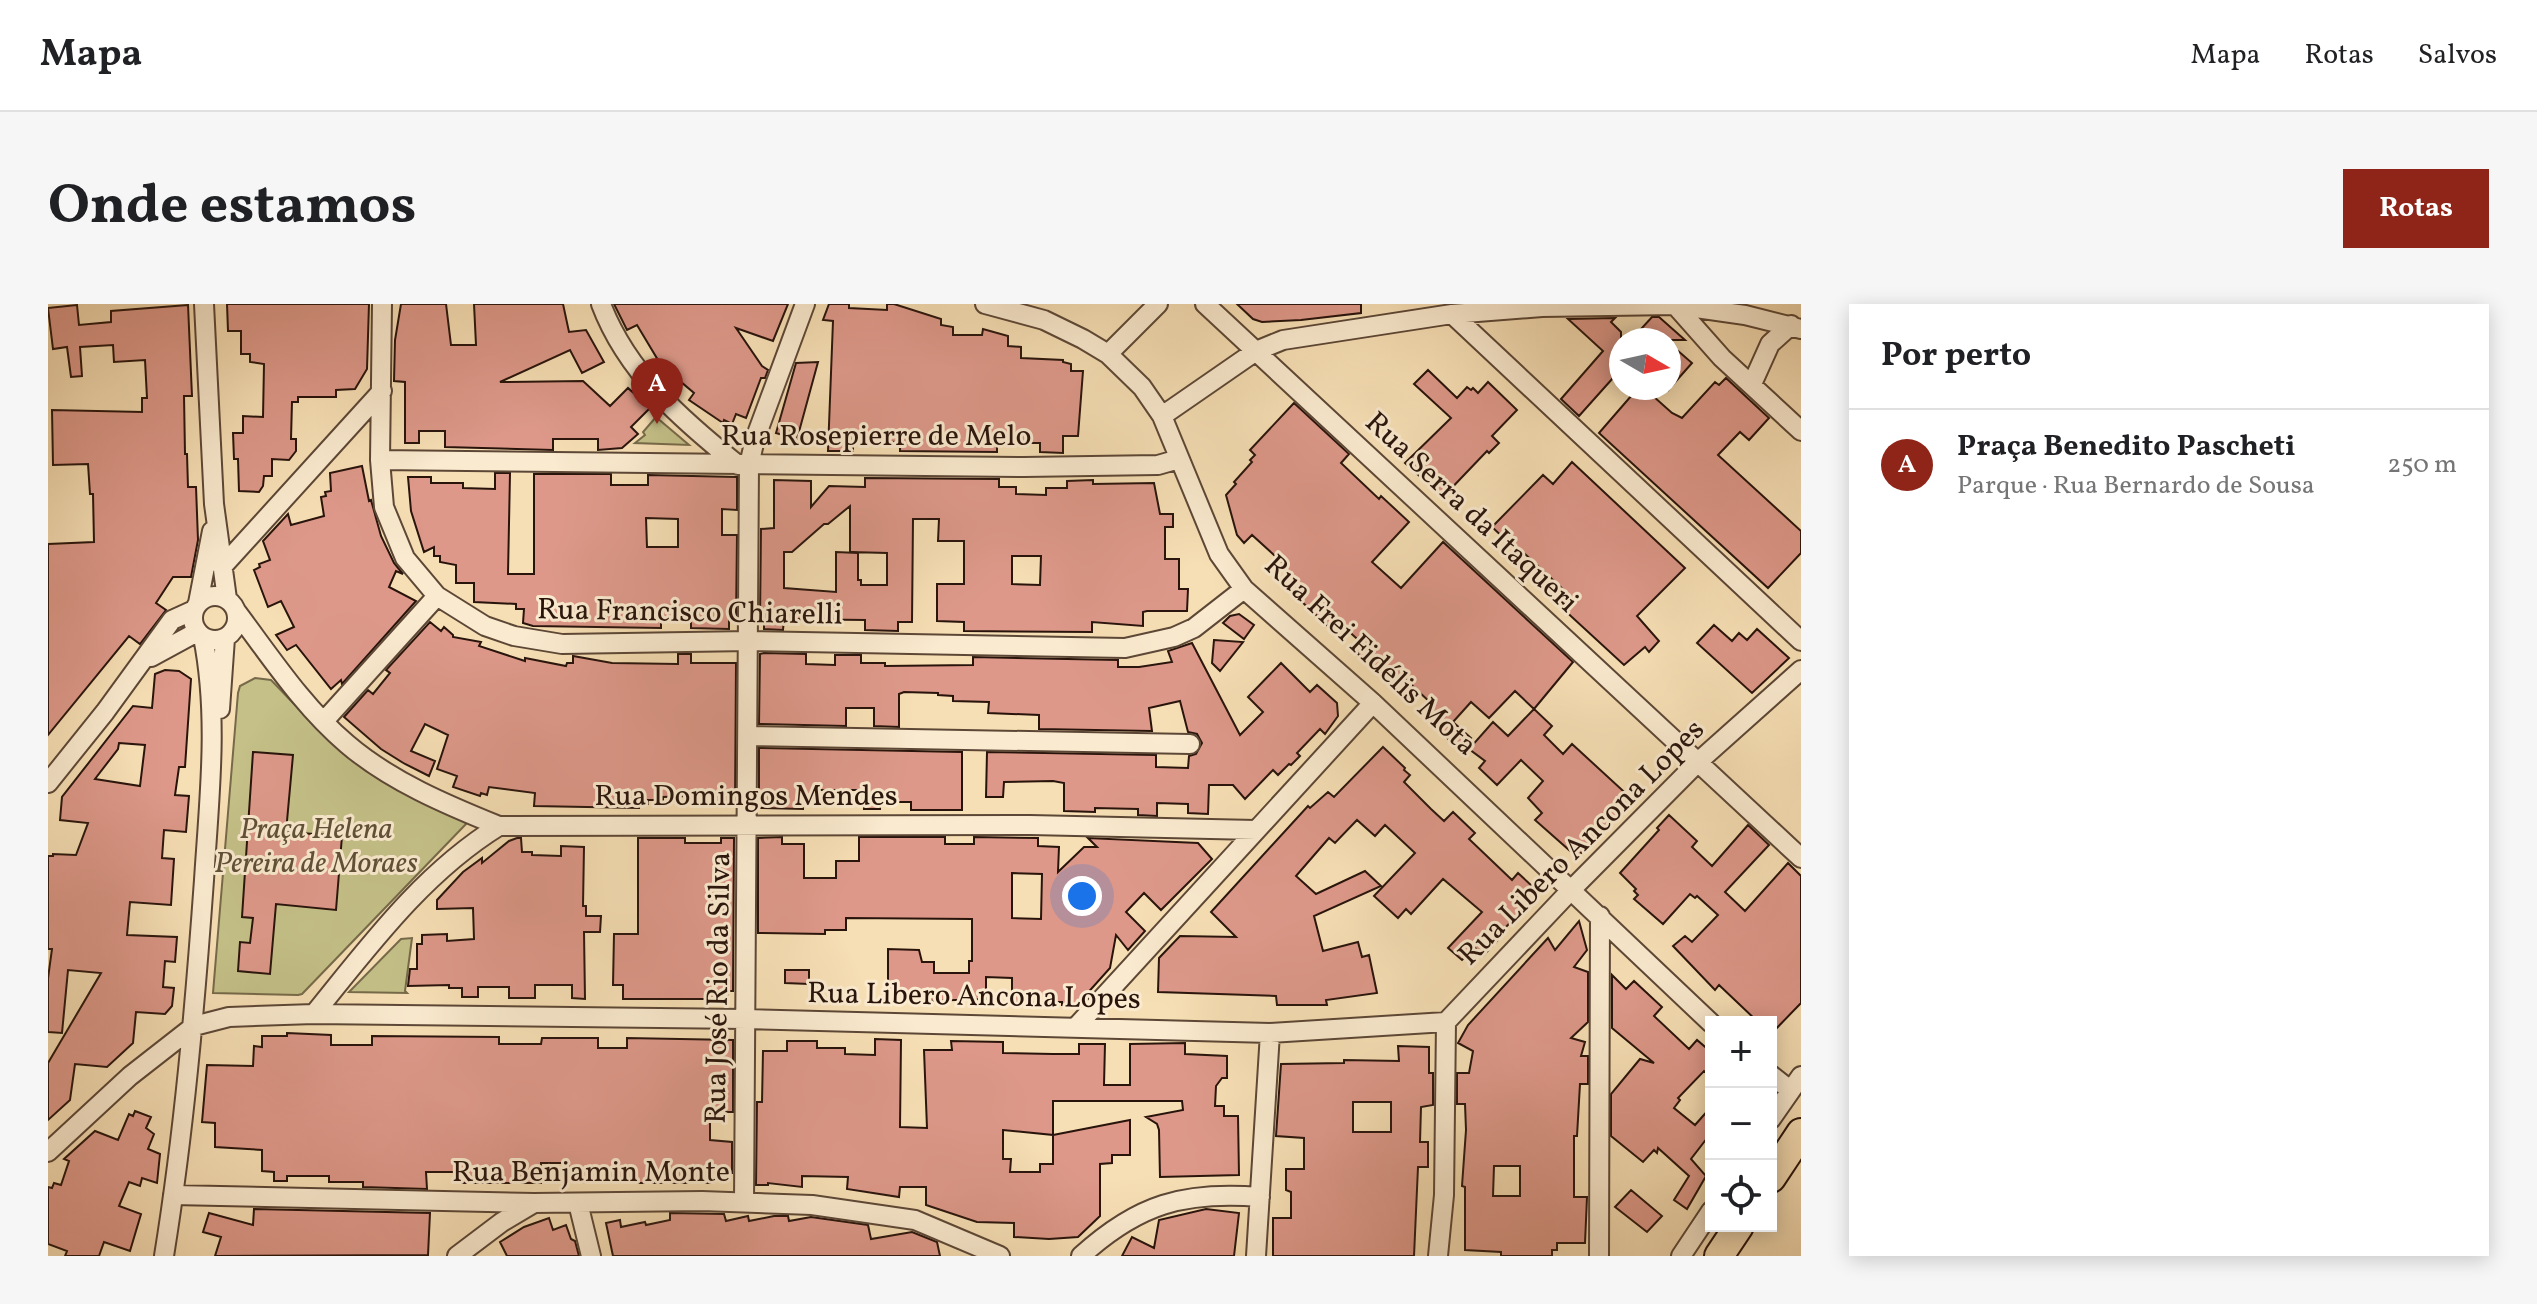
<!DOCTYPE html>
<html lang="pt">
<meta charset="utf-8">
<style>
:root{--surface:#fff;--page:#f6f6f6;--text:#202124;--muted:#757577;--line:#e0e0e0;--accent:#8f2418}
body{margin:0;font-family:Vollkorn,serif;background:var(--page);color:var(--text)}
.controls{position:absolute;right:24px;bottom:24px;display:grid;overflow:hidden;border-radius:0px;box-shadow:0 4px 20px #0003}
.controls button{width:72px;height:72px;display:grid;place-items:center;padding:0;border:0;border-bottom:2px solid var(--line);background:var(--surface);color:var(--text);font:40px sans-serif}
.compass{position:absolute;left:1561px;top:24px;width:72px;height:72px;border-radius:50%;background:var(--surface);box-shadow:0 4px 20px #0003;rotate:99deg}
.you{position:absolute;left:1034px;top:592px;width:28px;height:28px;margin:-20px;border:6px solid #fff;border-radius:50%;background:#1a73e8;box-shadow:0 0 0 12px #1a73e833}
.badge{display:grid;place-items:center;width:52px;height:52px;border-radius:50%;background:var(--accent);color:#fff;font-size:26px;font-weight:700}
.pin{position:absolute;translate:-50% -66px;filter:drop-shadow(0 2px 4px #0008)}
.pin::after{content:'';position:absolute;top:42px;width:28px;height:24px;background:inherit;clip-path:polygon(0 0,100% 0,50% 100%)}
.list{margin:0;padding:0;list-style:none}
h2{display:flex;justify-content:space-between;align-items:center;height:104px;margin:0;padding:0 32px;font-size:34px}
h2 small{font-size:26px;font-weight:400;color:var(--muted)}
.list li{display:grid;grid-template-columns:52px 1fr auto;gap:24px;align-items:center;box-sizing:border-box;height:112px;padding:0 32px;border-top:2px solid var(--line)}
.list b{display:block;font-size:30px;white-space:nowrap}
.list p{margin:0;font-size:26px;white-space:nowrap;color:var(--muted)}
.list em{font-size:26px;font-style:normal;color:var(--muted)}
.icon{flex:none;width:44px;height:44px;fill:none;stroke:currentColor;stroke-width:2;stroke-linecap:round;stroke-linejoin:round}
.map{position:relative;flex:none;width:1753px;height:952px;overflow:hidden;border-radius:0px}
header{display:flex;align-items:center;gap:48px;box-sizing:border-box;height:112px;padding:0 40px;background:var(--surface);border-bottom:2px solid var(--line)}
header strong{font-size:38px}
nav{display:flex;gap:44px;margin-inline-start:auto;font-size:28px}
.intro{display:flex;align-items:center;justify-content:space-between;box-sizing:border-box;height:192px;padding:0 48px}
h1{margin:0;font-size:56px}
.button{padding:20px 36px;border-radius:0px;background:var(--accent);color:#fff;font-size:28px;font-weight:700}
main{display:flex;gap:48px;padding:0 48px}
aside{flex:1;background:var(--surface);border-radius:0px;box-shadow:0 4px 20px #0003}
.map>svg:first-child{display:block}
</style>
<header>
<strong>Mapa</strong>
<nav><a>Mapa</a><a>Rotas</a><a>Salvos</a></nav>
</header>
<div class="intro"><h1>Onde estamos</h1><a class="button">Rotas</a></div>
<main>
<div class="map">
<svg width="1753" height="952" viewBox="0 0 1753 952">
<rect width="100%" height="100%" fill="#f7dfb5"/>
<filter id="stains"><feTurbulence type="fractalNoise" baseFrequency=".0025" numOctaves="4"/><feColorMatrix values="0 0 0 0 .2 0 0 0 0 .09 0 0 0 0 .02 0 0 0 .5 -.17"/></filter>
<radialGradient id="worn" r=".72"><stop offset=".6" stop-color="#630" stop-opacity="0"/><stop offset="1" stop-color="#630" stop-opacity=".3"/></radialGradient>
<path fill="#c4c088" stroke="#766a4a" stroke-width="2" d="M608 113 641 141 587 139 597 131 595 128Z
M207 374 223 376 270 425 416 516 418 520 254 690 250 691 165 689 190 389 192 382Z
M364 634 357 687 359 689 301 688 353 635Z"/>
<path fill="#dd9889" stroke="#29140c" stroke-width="2" fill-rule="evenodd" d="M179 0H321L319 65 307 85 288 86V93H250V98H244L243 135H248V147L241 156 224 155V172H216L215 182 211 188 191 187 190 155H186L185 129H195V112L215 113 216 60 202 58V50H193V27H180Z
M353 0H398L403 41H428L426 0H515L521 28 538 26 556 58 534 69 522 46 452 78 535 77 562 102 580 84 602 104 583 123 590 130 574 144 550 146V135H505V146L397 143V127H371V139H357V78L346 77 347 36Z
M566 0H740L725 37 688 24 714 62 720 66 717 74H713L698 114 688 110 684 120 676 116 675 119 641 96 646 89 613 61 589 21 579 26Z
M781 0H801V4L839 6V0H846L893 15V21L905 23V31H934L935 25 960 32V42L973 43V54L1015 56V58L1023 60V67H1035L1030 132H1015V149L992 148V139H949V148L852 147V138L805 137V147H780L785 17 775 16Z
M1189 0H1313V9L1253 16 1214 18 1205 15Z
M29 1 31 21 63 18V7L140 1 144 92H136L137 150H139L140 183H148L150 236 143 273H125L108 299 118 306 92 340 81 332 0 431V240L46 238 45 190H42L40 160 5 161 4 106 94 108V94H99L97 56 66 58 65 41 32 43 34 72 23 73 19 43 5 45 0 4Z
M1604 13H1611L1637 36H1583Z
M1567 14 1563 18 1573 28V65L1531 112 1513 95 1555 47 1520 15Z
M1621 39 1644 59 1621 85Z
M770 58 749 135 728 129 748 59Z
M1380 66 1409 94 1419 83 1423 86 1425 84 1430 89 1440 78 1469 106 1444 132 1451 139 1441 149 1439 147 1395 193 1357 159 1403 114 1366 80Z
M1678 74 1721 114 1701 136 1692 128 1670 151 1753 227V249L1720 284 1551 129 1590 84H1596L1624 109 1634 114 1667 78 1671 81Z
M1246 99 1301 150 1293 159 1331 195 1333 192 1361 218 1324 258 1353 284 1395 238 1525 358 1486 405 1504 422 1496 431 1515 450 1524 440 1585 496 1529 553 1487 516 1494 509 1480 494 1495 477 1473 456 1449 481 1431 464 1437 457 1421 445 1445 418 1460 432 1486 405 1467 387 1441 414 1423 398 1405 418 1423 434 1411 446 1376 410 1385 401 1354 372 1345 382 1309 349 1316 341 1288 316 1281 323 1239 284 1247 275 1235 263 1237 261 1204 231 1196 239 1189 231 1178 191 1188 180 1186 178 1204 158 1202 156 1207 151 1202 146Z
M1524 158 1637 264 1589 312 1611 337 1601 348 1597 343 1576 361 1513 303 1516 300 1510 295 1517 287 1476 249 1474 251 1444 223 1495 171 1505 180Z
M314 162 321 197 323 196 333 232 346 259 355 270 348 267 341 283 368 297 294 380 293 376 283 385 248 341 239 346 228 331 246 323 233 297 220 303 206 266 212 263 211 260 222 256 215 237 240 210 243 221 276 212 273 193 278 192 277 188 283 187 282 169Z
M447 169H462L460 270H486V170H563V181H600V171L689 173V206L674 205V231H689L688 315H681V325L643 324V315H613V324L485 322 475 319 476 305H468V300L426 298V279H408V261L392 258V252H386V243L376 248 363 207 360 173H383V179H415V184L447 185ZM598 214 630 215V243H599Z
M817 174 951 175V183H968V190L998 191V184H1019V177L1045 176V180L1106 179 1112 210H1125V223H1117V255H1131V285H1140L1139 307H1099L1095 308V322L1044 318V328L916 327V318L889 317V280H916V237H890L891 215H865L864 318H850V327L817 326V316L736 315 735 326 716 325V316H712L713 225 726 224V176L763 177V203L781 182 817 183ZM802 202V248L839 249V281H813V276H810V249L788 248V288L736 284V248H744L776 220H780ZM964 252H993L992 281 964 280Z
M1191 310 1206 321 1196 335 1175 319 1182 312Z
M382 318 393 327 396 323 405 331V333L433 338 431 342 477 357V354L518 362 519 359H525V352L564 359 630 360V350H643V359H688L687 503H667V491L615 493V496H600V500H591V504L486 502 487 489 441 483 439 491 433 489 432 492 405 483 409 472 389 465 400 431 377 420 363 447 387 457 381 472 357 460 333 445 296 413 320 386 325 390 342 369 338 366Z
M1666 321 1684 337 1691 329 1699 336 1709 325 1741 354 1704 389 1649 339Z
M1166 336 1195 338 1172 367 1164 359Z
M1144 339 1192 431 1215 408 1200 393 1233 359 1262 388 1269 381 1289 399 1290 412 1277 430 1272 425 1249 449 1252 452 1243 461 1241 460 1230 471 1225 466 1197 495 1185 481H1161L1160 510 1140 509V500L1109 499V512L1090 511V505L1047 504V508L1016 507V479L1005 477 956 478 955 493H938L939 448 1108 451V463L1140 464 1141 452 1148 450 1154 439 1149 430 1140 428 1132 397 1101 404 1104 427 991 425V411L940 409 941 398 905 397V392L890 391V389L856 388 851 390V423L826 422V404H798V422L711 420 712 350 716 349 758 350V360L787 361V351H813V359H837V362L925 361V353L1070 356V363H1091L1124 358 1120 347Z
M117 366 131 367 143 375 137 463H131L127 491 141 492 138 528 116 526 114 554 126 555 123 601 82 598 79 631 129 633 127 658 117 657 115 683 126 684 124 702 117 710 88 708 85 739 59 763 27 760 22 796 0 816V759L53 669 20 666 14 729 0 728V674L4 645H0V552H5V550L28 551 40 519 12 516 14 493 85 402 104 404 107 370ZM71 439 97 441 92 482 47 475 70 445Z
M1335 443 1357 464 1356 466 1362 471 1356 478 1383 505 1396 517 1405 508 1427 529 1421 535 1464 576 1470 569 1484 582 1474 594 1480 600 1455 626 1457 628 1448 638 1435 652 1427 644 1414 656 1400 644 1434 608 1395 575 1363 610 1358 605 1350 614 1326 592 1367 549 1337 521 1327 532 1309 516 1287 539 1281 534 1248 572 1268 590 1317 567 1333 582 1266 612 1275 647 1310 638 1314 653 1321 651 1329 689 1278 696 1279 701H1229L1228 692 1110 688 1111 654 1132 632 1188 633 1163 608 1260 502 1262 504 1280 488 1286 493Z
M711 444 914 448V506H863V498H832V505H816V486H768V493H755V505L711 504Z
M205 448 245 451 238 528 294 532 288 606 228 600 222 670 190 667 192 638 202 639 205 614 194 613Z
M1621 511 1649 537 1644 543 1664 562 1700 521 1721 541 1677 588 1697 607 1740 559 1753 572V699L1723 730V718H1710L1671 681 1667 686 1625 642 1637 632 1644 638 1670 611 1649 592 1647 594 1642 590 1615 620 1586 595 1590 591 1586 587 1588 585 1572 569 1611 526 1609 524Z
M734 533V540H756V574H788V557H811V533H897V540H926V533L990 534V542L1011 543 1010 568 1036 543H1049L1040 534 1150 539 1164 555 1113 606 1096 589 1078 608 1097 627 1080 646 1068 631 1062 664 1028 702 1014 701V698H964V674L938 673V695L878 697 879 689 840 690V645L871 646 874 658H886V669H921V657H924V615L798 614V626H777V630L710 629V534ZM964 569 994 570 993 615 964 614Z
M469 534H473L474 548H484V551L513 552V542L536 543 535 602H538V612H553L552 628H536L537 695 524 694V681H487V694H461V683H430V693H414V684H401V681L360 682 362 665H369V640H374V631L399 630V637L426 635 425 604 389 605V596L415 568 434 554V559L461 537Z
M590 534H637V539H673V534H686L685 687H680L679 695H575V681H565L566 630H590Z
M1531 617 1539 646 1526 663 1540 668V718L1523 734 1537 738 1533 752H1540V780H1532L1529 832H1526V893H1539L1537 939H1509V946H1504V952H1453V948L1417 946V883L1414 882 1418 826 1417 800H1409V769H1421L1425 747 1410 739 1420 721 1500 634 1507 646ZM1446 862H1472V892H1445Z
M737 666H761V680L737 679Z
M1564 671 1578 685 1586 677 1614 703 1606 712 1641 745 1649 736 1663 748V773L1656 767 1630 794 1632 796 1626 804 1647 821 1663 803V829L1643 855 1658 872 1639 905 1626 896 1641 872 1610 844 1609 849 1606 846 1595 858 1563 832V790L1592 755 1606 759 1564 724Z
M239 729 283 731V741H324V732L451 733V740H493L494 734H550V744H579V734L685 736V808H662V836L684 838V869H663L662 879H549L535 878V870H520L521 859H493V879H407V868H378L379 885 315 883V878H281V872H239V877H226V868L214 867V846L167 843V819L154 818 159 761 205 762 206 742 214 743V732H239Z
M827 735 853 736 852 823 879 824 876 746H904L903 737 955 738V749L1005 750H1031V740H1057L1056 781H1082V740L1137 739V750L1179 752V774H1174L1168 782 1167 802H1176V812H1190L1191 871 1112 873 1111 826 1109 820 1098 813 1135 806 1134 797H1005V831L1082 816V851H1064V859L1052 860V912L1030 933 1001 935 966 933V919L929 918 878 901V883H852L851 893 799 885 800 873 754 872V883L720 879V881H708L709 798H714L715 747H739V737H769V744H797V750L827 751ZM955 826 1005 831V860H992V868H962L963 855H955Z
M1350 742 1381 743V769H1385V801L1373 803 1372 838H1380V863H1370L1366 952H1225V914H1243V888L1238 886V865H1256V834L1228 832 1233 760 1296 759V756L1351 757ZM1305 798H1343V828H1305Z
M87 807 103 813 98 824 106 830 100 845 112 850 109 879 94 874 92 882 81 878 71 902 93 910 82 947 56 938 51 952H17L19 947 0 940V883L4 884 6 879 13 881 21 857 16 855 47 827 70 836 81 810 85 812Z
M1583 886 1614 912 1599 928 1567 903Z
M206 905 382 909 380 951 167 952 173 933 155 928 161 909 205 921Z
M1158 905 1191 909 1186 952H1074L1084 933 1106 944 1111 916Z
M622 909 676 910 678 917 700 912 701 917 726 912H740L741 917 763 913 820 921 823 935 864 928 889 938 892 952H565L558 919 572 916 573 923 597 918 598 921 622 916Z
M501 914 505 926 518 921 523 935 527 937 531 952H459L452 938 476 923Z"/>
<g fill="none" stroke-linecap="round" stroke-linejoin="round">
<defs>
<path id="minor" d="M156 0 166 200 179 295
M334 0 332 156 336 203 357 254 389 292 437 322 466 332 514 340 701 337 1077 344 1126 333 1146 324 1196 285
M553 0C579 69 634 116 690 161
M937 0 996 16 1035 35 1060 50 1094 83 1114 112 1171 250 1196 285 1325 399 1663 719
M1157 0 1753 554
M1627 1 1674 54 1753 127
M1404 10 1753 337
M1060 50 1110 0
M1704 80 1722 40 1743 21
M1114 112 1208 47 1235 36 1404 10 1494 3 1627 1 1697 11 1753 25
M332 156 976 163 1110 161 1131 155
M174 263 334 87
M145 314a22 22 0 1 1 44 0a22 22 0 1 1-44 0Z
M150 299 164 227
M188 307C222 352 255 403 299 440 342 477 399 501 451 522L982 521 1208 526
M103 353 149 328
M172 405 177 334
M276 417 389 292
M701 432 1142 440
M0 479 57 408 124 316 146 306
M266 710C322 641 375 569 451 522
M1028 723 1325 399
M1723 771 1742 786
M1723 815 1753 772
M0 848 82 772 146 722 181 713 266 710 697 715 1222 729 1398 718 1524 585 1650 458 1753 366
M125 891 486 899 654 897 764 901 867 916 952 952
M696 898 701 161 707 135 757 0
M530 899 543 952
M116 952C136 828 147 702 156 576 161 496 171 413 155 333
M409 952 454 918 486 899
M1033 952C1090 900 1136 887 1212 893
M1208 952 1222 729
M1390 952 1396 891 1398 718
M1551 952 1552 612
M1633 952 1663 907"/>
<path id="primary" d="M1723 874 1753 829
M1671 952 1691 922"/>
</defs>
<use href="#minor" stroke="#5c4736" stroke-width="22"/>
<use href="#primary" stroke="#29140c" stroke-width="32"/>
<use href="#minor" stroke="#faeacf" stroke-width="18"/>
<use href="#primary" stroke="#f7dfb5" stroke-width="28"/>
</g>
<g text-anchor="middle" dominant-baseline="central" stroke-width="6" stroke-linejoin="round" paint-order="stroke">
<g font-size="30" fill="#29140c" stroke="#faeacf">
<text x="828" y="133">Rua Rosepierre de Melo</text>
<text transform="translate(1423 209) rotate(43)">Rua Serra da Itaqueri</text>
<text transform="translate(642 309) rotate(1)">Rua Francisco Chiarelli</text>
<text transform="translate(1322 352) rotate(43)">Rua Frei Fidélis Mota</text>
<text x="698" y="493">Rua Domingos Mendes</text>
<text transform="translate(1534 539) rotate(-45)">Rua Libero Ancona Lopes</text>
<text transform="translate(671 684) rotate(-89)">Rua José Rio da Silva</text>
<text transform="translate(926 693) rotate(1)">Rua Libero Ancona Lopes</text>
<text x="543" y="869">Rua Benjamin Monte</text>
</g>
<g font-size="30" font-style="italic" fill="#5f5037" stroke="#faeacf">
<text x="268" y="526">Praça Helena<tspan x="268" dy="34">Pereira de Moraes</tspan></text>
</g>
</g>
<rect width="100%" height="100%" filter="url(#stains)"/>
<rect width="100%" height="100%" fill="url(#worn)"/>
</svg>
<div class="controls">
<button>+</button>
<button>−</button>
<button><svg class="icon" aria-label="locate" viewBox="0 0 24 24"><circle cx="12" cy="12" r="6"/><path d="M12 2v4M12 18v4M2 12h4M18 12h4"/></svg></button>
</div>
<svg class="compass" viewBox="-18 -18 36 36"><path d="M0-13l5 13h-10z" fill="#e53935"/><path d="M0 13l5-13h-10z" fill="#757577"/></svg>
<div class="you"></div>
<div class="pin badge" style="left:609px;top:120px">A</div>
</div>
<aside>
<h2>Por perto<small></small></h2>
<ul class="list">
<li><span class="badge">A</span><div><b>Praça Benedito Pascheti</b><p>Parque · Rua Bernardo de Sousa</p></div><em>250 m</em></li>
</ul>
</aside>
</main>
